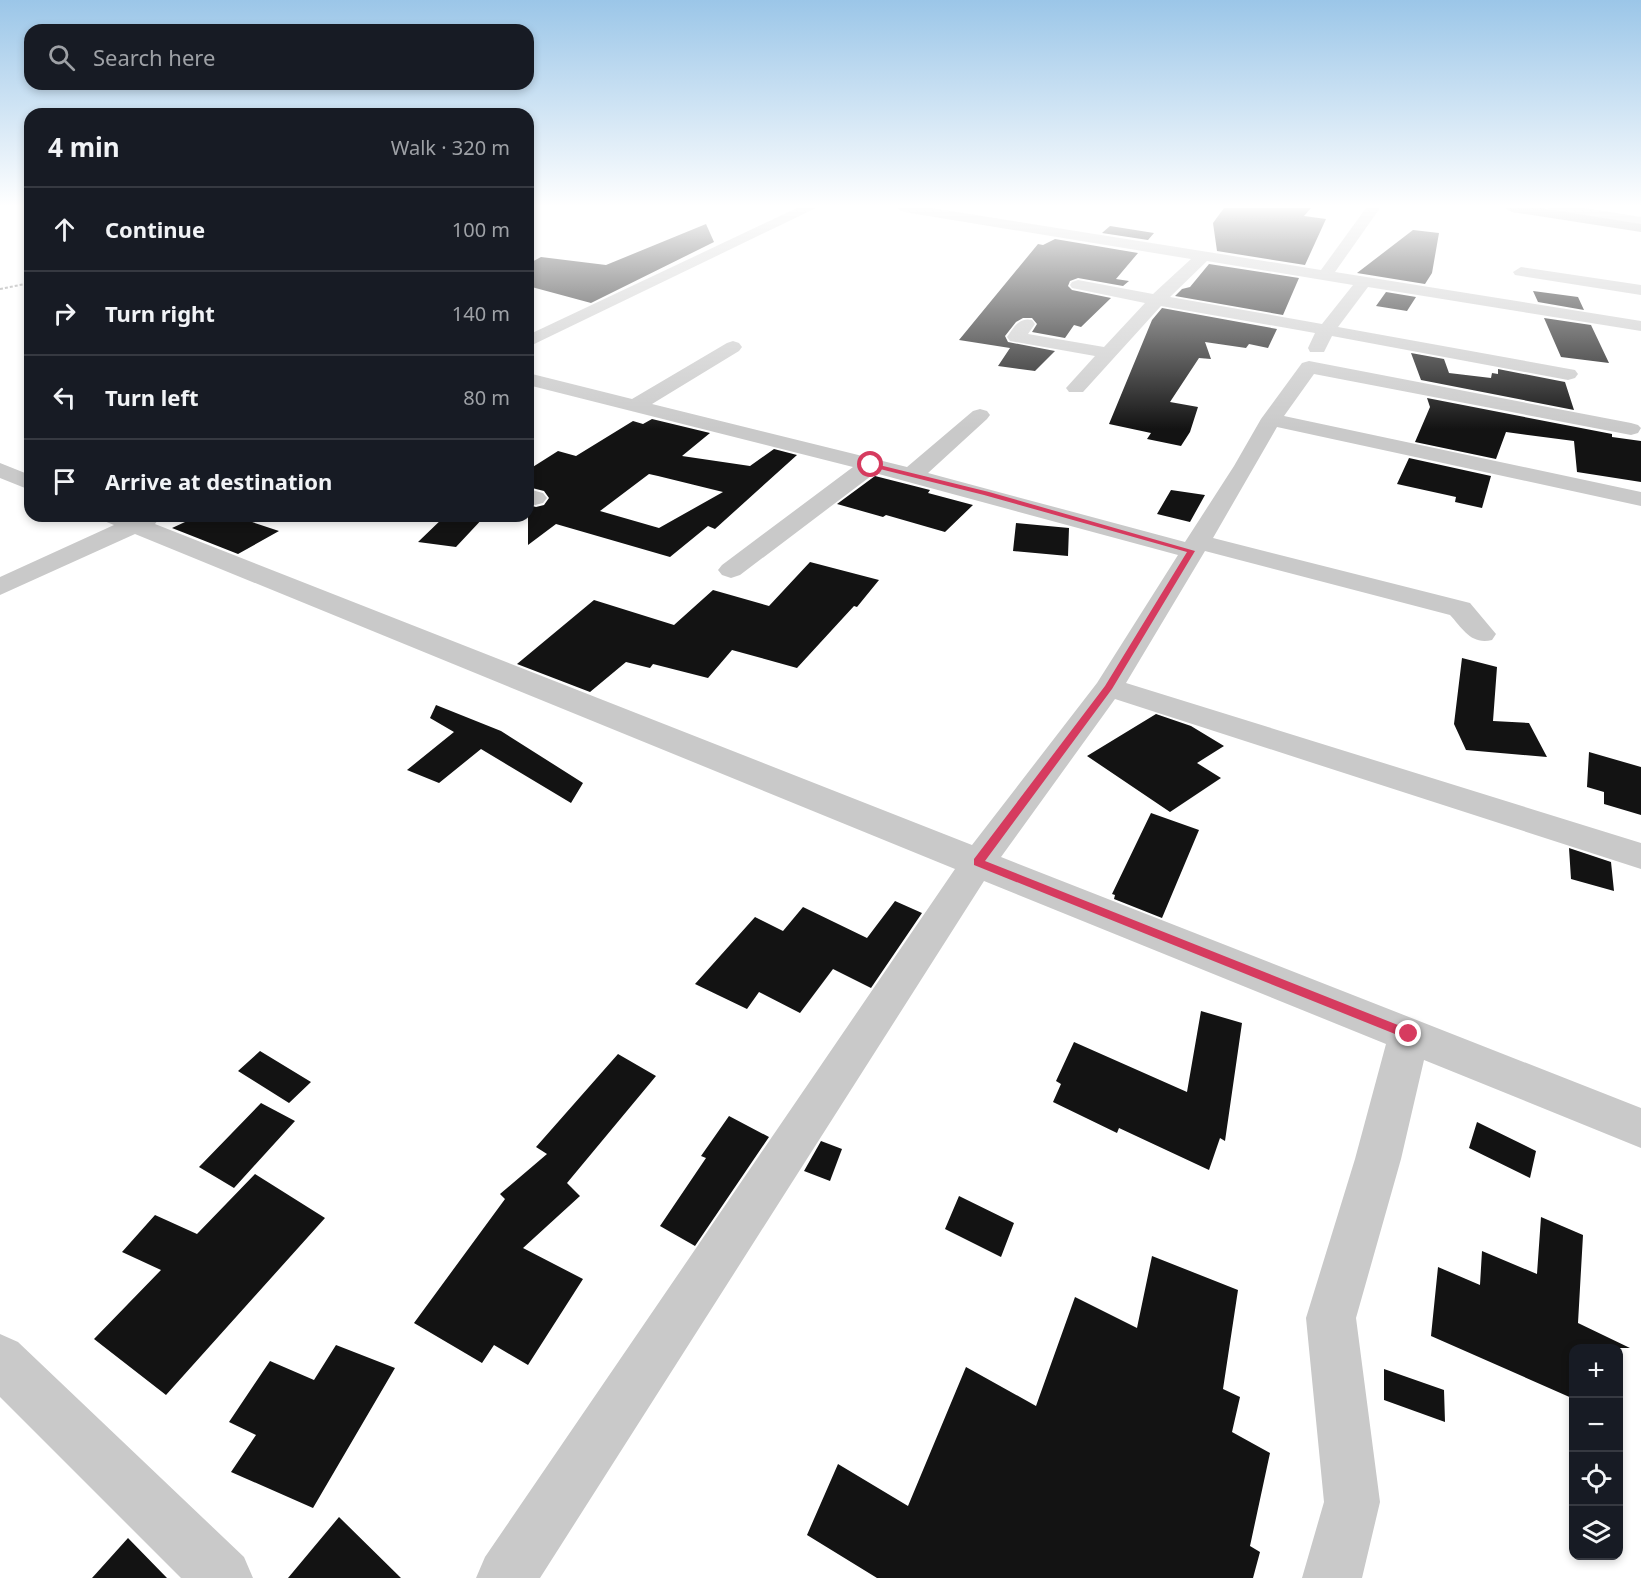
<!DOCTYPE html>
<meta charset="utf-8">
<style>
:root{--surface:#171b24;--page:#20242c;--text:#f1f3f6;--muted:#9ea1a6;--line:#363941}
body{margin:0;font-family:"Noto Sans",sans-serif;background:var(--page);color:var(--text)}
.controls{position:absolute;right:18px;bottom:18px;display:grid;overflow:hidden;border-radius:12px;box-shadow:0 3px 9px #0003}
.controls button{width:54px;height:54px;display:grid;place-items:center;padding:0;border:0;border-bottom:2px solid var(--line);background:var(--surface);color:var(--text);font:30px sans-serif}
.stop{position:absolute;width:18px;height:18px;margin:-14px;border:4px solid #d63b5f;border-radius:50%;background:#fff}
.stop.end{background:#d63b5f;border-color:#fff;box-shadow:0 2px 6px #0008}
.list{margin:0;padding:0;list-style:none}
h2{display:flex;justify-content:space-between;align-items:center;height:78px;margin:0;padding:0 24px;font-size:26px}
h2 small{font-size:20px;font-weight:400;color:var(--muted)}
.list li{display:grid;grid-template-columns:39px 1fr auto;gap:18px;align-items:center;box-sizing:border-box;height:84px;padding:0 24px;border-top:2px solid var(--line)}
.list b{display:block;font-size:22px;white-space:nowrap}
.list em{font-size:20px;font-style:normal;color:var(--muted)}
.icon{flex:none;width:33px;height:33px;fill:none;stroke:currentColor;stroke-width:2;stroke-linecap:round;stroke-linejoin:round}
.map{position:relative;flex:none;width:1641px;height:1578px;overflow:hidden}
.search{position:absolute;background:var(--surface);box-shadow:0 3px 9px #0003;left:24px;top:24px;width:510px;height:66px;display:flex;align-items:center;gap:15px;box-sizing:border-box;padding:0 21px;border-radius:18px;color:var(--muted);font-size:22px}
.panel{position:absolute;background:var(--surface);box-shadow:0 3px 9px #0003;left:24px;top:108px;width:510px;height:414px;border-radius:18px}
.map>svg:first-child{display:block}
</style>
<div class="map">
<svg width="1641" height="1578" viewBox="0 0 1641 1578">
<rect width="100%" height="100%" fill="#fff"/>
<path fill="#131313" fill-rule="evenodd" d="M1224 208H1311L1304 216 1326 219 1305 265 1217 251 1213 223Z
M706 224 714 242 591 303 528 286V264L541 257 606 265Z
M1110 226 1154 233 1148 240 1102 233Z
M1413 230 1439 233 1432 273 1425 284 1357 273Z
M1055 239 1138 253 1116 279 1129 281 1123 286 1078 278 1070 281 1068 286 1072 290 1111 298 1081 327 1074 325 1065 338 1032 332 1037 324 1032 318H1023L1016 322 1005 336 1008 342 1055 351 1035 371 998 366 1010 348 959 340 1038 244 1043 245Z
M1209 264 1299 278 1283 315 1175 296 1182 289 1190 287Z
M1533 291 1578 297 1584 310 1538 302Z
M1386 292 1416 297 1407 311 1376 306Z
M1162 308 1277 329 1268 348 1249 344 1246 348 1205 342 1211 359 1199 358 1170 402 1198 407 1190 432 1181 446 1147 439 1151 433 1109 424 1152 320Z
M1544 318 1591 325 1609 363 1561 357Z
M1411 353 1444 359 1449 373 1491 378 1492 373 1498 374V369L1565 382 1574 410 1421 380Z
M1427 398 1612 434V437L1641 441V482L1577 472 1574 441 1506 432 1496 459 1415 442 1430 407Z
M652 419 710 433 682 456 750 466 774 449 797 455 715 529 708 526 670 557 556 524 528 545V505L536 507 544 505 549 498 544 491 528 487V470L558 451 576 456 633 421 643 424ZM649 474 658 476 723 492 659 528 600 511Z
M1409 458 1491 476 1482 508 1455 502 1456 497 1397 484Z
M875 476 930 490 928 493 973 505 945 532 886 515 883 517 837 504Z
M1171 490 1205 495 1190 522 1157 514Z
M198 516H234L279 531 238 554 172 528Z
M445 516H485L456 547 418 542Z
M1016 523 1069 528 1068 556 1013 551Z
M810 562 879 580 857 607 854 606 797 668 732 650 708 678 653 664 650 668 626 662 590 692 517 664 594 600 674 625 713 590 769 606Z
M1462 658 1497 667 1493 721 1529 723 1547 757 1466 750 1454 724Z
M436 705 501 731 583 783 571 803 481 749 439 783 407 770 454 732 430 718Z
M1156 714 1191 726 1224 746 1197 763 1221 778 1170 812 1087 756Z
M1589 752 1641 767V815L1604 804V792L1587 787Z
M1151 813 1199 830 1162 918 1114 899 1115 895 1112 894Z
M1569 848 1611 862 1614 891 1571 879Z
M895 901 922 913 871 988 833 969 800 1013 759 992 747 1009 695 984 755 917 783 931 803 907 867 938Z
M1201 1011 1242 1023 1225 1141 1220 1138 1209 1170 1119 1128 1117 1133 1053 1102 1061 1084 1056 1081 1074 1042 1187 1092Z
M260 1051 311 1082 289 1103 238 1071Z
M618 1054 656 1076 567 1183 580 1196 523 1248 583 1279 528 1365 494 1345 482 1363 414 1323 505 1199 500 1194 547 1154 536 1147Z
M261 1103 295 1121 234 1188 199 1167Z
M729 1116 769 1137 695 1246 660 1226 706 1158 701 1156Z
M1477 1122 1536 1151 1530 1178 1469 1148Z
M821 1141 842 1149 830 1181 804 1171Z
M255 1174 325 1218 166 1395 94 1339 161 1270 122 1252 155 1215 197 1234Z
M959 1196 1014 1223 1001 1257 945 1229Z
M1541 1217 1583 1235 1578 1323 1630 1348H1574V1399L1431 1336 1438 1267 1480 1285 1482 1251 1537 1274Z
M1152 1256 1238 1290 1223 1389 1240 1397 1232 1432 1270 1453 1250 1546 1260 1552 1253 1578H877L807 1535 838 1464 908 1506 966 1367 1036 1406 1075 1297 1137 1328Z
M336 1345 395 1368 313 1508 231 1472 256 1435 229 1422 270 1361 314 1380Z
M1384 1369 1444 1390 1445 1422 1384 1400Z
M339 1517 401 1578H288Z
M128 1538 167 1578H92Z"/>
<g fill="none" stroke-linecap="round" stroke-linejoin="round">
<path fill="#c9c9c9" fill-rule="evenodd" d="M797 208H816L528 347V335Z
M897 208H932L1321 270 1366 208H1380L1335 272 1641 321V331L1368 287 1338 327 1575 370 1578 374 1575 378 1568 380 1332 336 1324 352H1310L1308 348 1315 333 1161 306 1083 392H1069L1066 388 1095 356 1010 341 1007 337C1014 327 1019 317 1032 320L1035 324 1028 334 1104 347 1145 303 1072 288 1070 285 1072 282 1078 280 1153 294 1191 259 904 212ZM1207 261 1353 285 1322 324 1170 297Z
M1547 208H1584L1641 217V225L1554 212Z
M1521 267 1641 285V295L1515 275 1513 272Z
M733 341 739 343 742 347 739 351 652 404 907 467 973 411 980 409 987 411 990 415 987 419 928 473 1185 542 1234 466 1261 419 1302 363 1309 361 1631 423 1638 425 1641 428 1638 433 1631 435 1314 374 1284 416 1641 492V506L1277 427 1213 538 1470 603 1496 634 1492 640C1471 645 1463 629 1450 615L1205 551 1126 683 1641 843V869L1115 699 1001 857 1641 1108V1148L1424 1060 1401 1159 1356 1318 1380 1502 1362 1578H1302L1324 1502 1306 1318 1355 1159 1386 1044 984 881 540 1578H476L485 1557 955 869 135 534 0 595V577L114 525 104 521 100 516H155L158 520 155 524 972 845 1097 683 1178 555 875 473 740 575 731 578 722 575 718 570 722 565 853 467 528 385V373L632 399 727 343Z
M0 463 30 475V490L0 478Z
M528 489 543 493 547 498 543 503 535 505 528 503Z
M0 1334 18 1342 244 1557 253 1578H181L0 1397Z"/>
<path fill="#a4a4a4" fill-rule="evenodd" d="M1505 208H1541L1641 224V232L1512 212Z"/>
<path stroke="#818181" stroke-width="2" stroke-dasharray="3 2" stroke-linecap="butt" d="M0 289 30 283"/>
</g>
<linearGradient id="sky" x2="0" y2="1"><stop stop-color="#9bc6e8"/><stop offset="0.48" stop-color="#fff"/><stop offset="1" stop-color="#fff" stop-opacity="0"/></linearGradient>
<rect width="1641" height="429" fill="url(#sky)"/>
<path fill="#d63b5f" d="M871 463 989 492 1195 551 1112 689 985 861 1413 1031V1038H1405L974 865V859L1105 686 1187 552 984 495 868 466Z"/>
</svg>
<div class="controls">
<button>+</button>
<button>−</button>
<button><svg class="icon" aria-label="locate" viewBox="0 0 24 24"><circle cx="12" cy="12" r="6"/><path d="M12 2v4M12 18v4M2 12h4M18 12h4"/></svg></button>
<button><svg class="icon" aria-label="layers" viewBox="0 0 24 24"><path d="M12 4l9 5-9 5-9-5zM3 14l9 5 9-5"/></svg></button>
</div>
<div class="stop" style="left:871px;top:465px"></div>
<div class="stop end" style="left:1409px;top:1034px"></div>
<div class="search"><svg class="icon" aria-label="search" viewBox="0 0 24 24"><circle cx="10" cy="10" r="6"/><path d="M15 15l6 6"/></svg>Search here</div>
<section class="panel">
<h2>4 min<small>Walk · 320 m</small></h2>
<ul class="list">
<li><svg class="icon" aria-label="ahead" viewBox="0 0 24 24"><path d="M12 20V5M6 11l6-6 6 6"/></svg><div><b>Continue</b></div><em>100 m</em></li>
<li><svg class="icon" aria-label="right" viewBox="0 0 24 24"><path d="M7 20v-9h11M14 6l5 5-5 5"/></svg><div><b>Turn right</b></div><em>140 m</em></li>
<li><svg class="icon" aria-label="left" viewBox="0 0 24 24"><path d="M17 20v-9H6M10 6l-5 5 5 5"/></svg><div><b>Turn left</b></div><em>80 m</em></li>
<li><svg class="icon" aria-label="arrive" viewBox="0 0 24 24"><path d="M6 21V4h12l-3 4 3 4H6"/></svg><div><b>Arrive at destination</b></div></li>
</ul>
</section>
</div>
